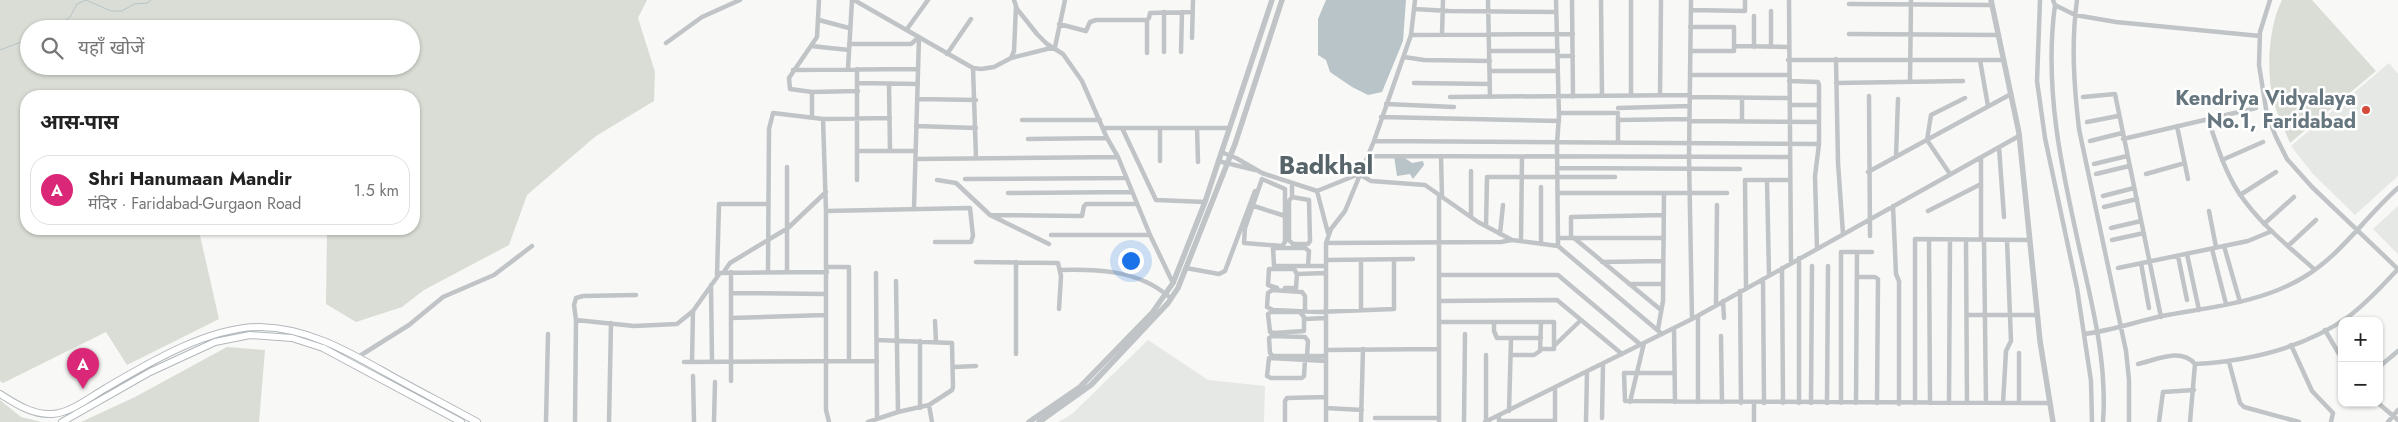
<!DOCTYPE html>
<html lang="hi">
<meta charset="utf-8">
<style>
:root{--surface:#fff;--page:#f2f2f2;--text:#222;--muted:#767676;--line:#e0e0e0;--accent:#db2777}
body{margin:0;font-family:Jost,"Noto Sans Devanagari",sans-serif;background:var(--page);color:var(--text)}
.controls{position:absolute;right:15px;bottom:15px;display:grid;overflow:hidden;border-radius:10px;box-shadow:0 1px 4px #0004}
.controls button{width:45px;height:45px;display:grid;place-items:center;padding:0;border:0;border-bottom:1px solid var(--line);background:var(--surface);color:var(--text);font:25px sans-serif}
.you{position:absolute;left:1130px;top:260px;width:18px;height:18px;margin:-12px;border:4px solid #fff;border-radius:50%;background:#1a73e8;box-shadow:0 0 0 8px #1a73e833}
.badge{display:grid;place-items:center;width:32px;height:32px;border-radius:50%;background:var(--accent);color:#fff;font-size:16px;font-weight:700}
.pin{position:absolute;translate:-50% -41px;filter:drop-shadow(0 1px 2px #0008)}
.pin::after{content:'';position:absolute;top:26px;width:18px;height:15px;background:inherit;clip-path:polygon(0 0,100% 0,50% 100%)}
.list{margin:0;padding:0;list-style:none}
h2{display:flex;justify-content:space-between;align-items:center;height:65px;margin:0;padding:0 20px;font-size:21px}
h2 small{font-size:16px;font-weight:400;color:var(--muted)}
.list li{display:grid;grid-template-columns:32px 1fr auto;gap:15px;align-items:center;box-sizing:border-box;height:70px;margin:0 10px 10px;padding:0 10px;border:1px solid var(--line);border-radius:20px}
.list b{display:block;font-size:19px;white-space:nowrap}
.list p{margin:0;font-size:16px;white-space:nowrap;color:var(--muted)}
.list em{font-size:16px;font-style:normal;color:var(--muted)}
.icon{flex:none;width:28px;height:28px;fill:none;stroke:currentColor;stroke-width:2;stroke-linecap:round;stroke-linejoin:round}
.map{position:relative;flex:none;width:2398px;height:422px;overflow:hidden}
.search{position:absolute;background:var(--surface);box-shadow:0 1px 4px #0004;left:20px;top:20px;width:400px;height:55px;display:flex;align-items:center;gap:12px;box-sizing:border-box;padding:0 18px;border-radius:28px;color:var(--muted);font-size:19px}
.panel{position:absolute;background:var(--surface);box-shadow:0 1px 4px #0004;left:20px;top:90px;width:400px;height:145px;border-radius:20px}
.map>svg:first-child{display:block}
</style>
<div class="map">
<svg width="2398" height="422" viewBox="0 0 2398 422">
<rect width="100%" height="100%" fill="#f8f8f6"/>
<path fill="#e6e8e6" d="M2389 63 2398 74V176L2355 215 2313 174 2291 146Z
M2398 206V254L2373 229Z
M1148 340 1208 380 1265 386 1264 422H1058L1072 414Z"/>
<path fill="#d9ddd5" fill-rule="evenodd" d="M0 0H647L638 18 655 72 654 101 596 136 527 195 509 245 424 290 402 307 356 322 326 304 327 231 323 229H414V96H26V229H201L199 231 219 319 127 365 106 332 3 383 0 381ZM29 29H411V66H29Z
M2282 0H2312L2376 71 2290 143C2285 130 2278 116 2274 103 2266 73 2268 28 2282 0Z
M227 347 265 350 259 422H81L135 397Z
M0 400 21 417 41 422H0Z"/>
<path fill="#b8c4c7" d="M1326 0H1406L1403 41 1382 92 1368 95 1352 87 1330 72 1326 60 1318 55V19Z
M1394 156 1405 158 1412 163 1423 161 1424 165 1413 179 1410 174 1397 176Z"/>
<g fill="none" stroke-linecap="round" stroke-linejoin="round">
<path stroke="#b8c4c7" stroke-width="1" d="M54 29 70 17 77 4 86 0 111 11H122L134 4 147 3 151 0
M0 50 29 39"/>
<defs>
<path id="secondary" d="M0 394C16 404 32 415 52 414 71 413 90 397 106 388 150 362 209 327 260 327 309 328 349 352 390 375 419 391 448 406 477 422
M62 422 150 372 215 342 250 335 292 338 323 348 461 422"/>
</defs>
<use href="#secondary" stroke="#b2b8bc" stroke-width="8"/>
<path stroke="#c0c4c7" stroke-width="4.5" d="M819 0 817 37 789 78 790 89 812 92 858 91
M854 0 973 68 981 69 994 67 1011 58 1055 47 1065 0
M1014 0 1017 9 1037 34 1047 44 1063 54 1082 81 1107 138 1118 157 1150 235 1173 283
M1488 0 1490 97
M1556 0 1559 116 1557 143 1558 246
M1572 0 1573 97
M1601 0 1602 96
M1691 0 1689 157 1692 319
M1789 0 1791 263
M2040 0 2037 81 2045 138 2077 288 2091 381 2092 422
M2053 0 2055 5 2075 15 2116 22 2260 36
M2077 0C2071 43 2074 86 2079 129L2126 351 2129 380V422
M2270 0 2260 32 2259 65 2267 115 2276 137 2287 159 2312 187 2398 269
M1849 4 1992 5
M2055 5C2043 93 2064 179 2083 264 2095 316 2107 369 2103 422
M1414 9 1449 11 1556 12
M1691 10 1745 11V0
M1771 11V47
M1164 12V52
M1754 16V47
M819 20 849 28
M1147 20V53
M1059 24 1086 31 1090 22 1096 20H1147L1149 18 1150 13 1192 12
M907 29 928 0
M1849 34 1999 35
M1411 35 1573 34
M1442 35 1443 0
M1192 38 1193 0
M666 43 702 17 740 0
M849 44H911L919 37
M811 46 849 50
M1734 46 1788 47
M1490 51H1558
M1690 51H1734V27H1690
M1181 52 1182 12
M947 54 971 19
M1558 56H1573
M1404 57 1424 60 1490 61
M1011 58 1014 51 1016 6
M1836 59 1838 163 1843 234
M1788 60H2004
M1980 60 1988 106
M973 68 976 158
M848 69 852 0
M793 70 918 69
M1490 71H1558
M1690 75H1788
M1789 81 1818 82 1819 85V144L1815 176 1817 249
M1910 82 1911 0
M858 83 918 84
M1414 83 1490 84
M1836 83 1963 81
M889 84 890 151
M812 92V117
M1631 95V0
M1660 95 1661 0
M1869 96 1870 236
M1450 97 1690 95
M1690 97 1790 98
M2083 97 2115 94 2161 317
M1742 98V121
M917 99 976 100
M1386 104 1454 107
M1790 105H1819
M1618 108 1689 106
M1559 113H1618
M1381 117 1559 121
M1618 117V143
M823 119 826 211V410L829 422
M2208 119C2217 145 2224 170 2239 193 2259 223 2288 246 2314 269
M1022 120H1100
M1618 120 1689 119
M1689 121 1819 122
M2087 122 2118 116
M916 126 976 128
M2177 126 2188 179
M1103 128H1229
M1122 128 1156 200 1205 202
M1197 128 1198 162
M1028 139 1107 138
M2123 139 2256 108
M1374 141 1819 144
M2090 141 2122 133
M1999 147 2004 217
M858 151H916
M1221 152 1236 158 1262 173 1317 191 1359 174 1371 181 1425 185 1478 222 1512 240 1558 246 1662 334
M1368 156 1789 157
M1441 156 1442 197
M1896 157 1898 99
M1981 158V240
M916 159 1118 157
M2222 160 2263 142
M1160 161V128
M1218 161 1255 170
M2094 164 2127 156
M1557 168 1740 169
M1868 172 2011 94
M1950 174 1927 140 1931 115 1965 98
M2096 174 2129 166
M2146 174 2185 163
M965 179 1125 178
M1262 179 1285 189V242L1282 246 1244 243 1245 228Z
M857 180V69
M937 180 956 183 990 215 1049 244
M1767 180 1769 275
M1292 183V197L1289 201V240L1293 244H1308L1310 241 1309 200 1292 197
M1317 191 1328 233
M1008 193 1131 192
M1558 193H1727
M1439 195V422
M2240 195 2276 172
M2103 196 2134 188
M1251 205 1285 216
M1893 206 1896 274 1899 281V404
M2104 207 2137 199
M914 208 919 37
M826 211 970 208 973 236 971 242H935
M1928 211 1981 184
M2209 211 2216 247
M990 215 1080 216H1082L1084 206 1086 204H1136
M1471 217V171
M2264 224 2294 197
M1486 226 1487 177H1615
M2111 228 2141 221
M1500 234 1503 205
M1051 235H1150
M1558 238H1664
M1571 238V217L1664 215
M1574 238 1661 310
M1929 240 1930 403
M1966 240 1967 403
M1984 240 1986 403
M2112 240 2144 233
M1521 241 1522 157
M1326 243 1501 242 1512 240
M1541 244V187
M2224 246 2240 302
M2288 246 2316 220
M2212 249 2226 304
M2187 254 2199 310
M2178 256 2187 300
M1799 258V403
M1326 260 1413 259
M1361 260V309
M976 262 1058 263 1061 276 1059 309
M1016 262V354
M1602 262 1663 261
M2141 263 2149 308
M1308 266 1309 251 1305 248H1273L1274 265 1275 266H1326
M826 267H849V360
M1186 268 1219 274 1225 271 1255 191
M1782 268 1783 403
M2118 268 2248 241 2272 231
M1060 270C1097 269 1138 270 1168 296
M768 272 769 129 773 113 823 119 890 118
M787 272V167
M723 273 730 263 788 228 826 192
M876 273 877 419
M717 275 719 204H768
M1439 275H1558L1641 345
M1857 277H1875L1878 279 1877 403
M1763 279 1764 403
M896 281 898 412
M1629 284H1663
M711 285 712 361
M1277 288 1268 285 1269 269H1294L1297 274 1326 273
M1285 288H1296L1297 274
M1746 288 1745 180H1789
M1740 291 1741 403
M731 293 826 294
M1439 301 1557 300 1622 354
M1723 301 1724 318
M1716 305 1717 205
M1305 310V296L1302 292 1272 290 1268 293 1267 307 1273 310 1318 312 1394 309V260
M1271 312H1300L1304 317V331L1274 333 1270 332 1268 314Z
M1967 315H2037
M1698 316V402
M731 318 826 315
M1305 319 1326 318
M576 320 634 326 677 324 693 311 720 273 827 272
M935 321 936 342
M1439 322H1554V349H1541
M1494 322V331L1497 338H1541
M1674 328 1675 402
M1658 329 1663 301 1664 193
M2325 330 2342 359
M2084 334C2110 331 2135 322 2162 316 2209 307 2262 303 2304 277 2341 255 2366 216 2398 188
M1721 336 1722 402
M920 341V408
M1555 345 1581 320
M2291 345 2312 391 2333 413 2331 422
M1326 350 1439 349
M2019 353V403
M1511 355H1534L1540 351 1541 322
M1307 356 1308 341 1305 337 1272 336 1269 338 1270 353 1273 356H1326
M358 357 409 325 443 297 494 275 532 246
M1305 360 1304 376 1302 378H1271L1267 376 1269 358 1326 361
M684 362 877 361
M692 362 693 311
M2229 362 2240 403 2244 407 2299 422
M2138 364C2156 360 2181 347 2195 364
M954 367 976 366
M2379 367 2398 351
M1674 373H1624L1625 401 2050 403
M693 376 694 422
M731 381V272
M1630 402 1644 343
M1811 403 1812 266
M1827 403 1828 266
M1841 403V252H1872
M1856 403 1857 252
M1915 403V239L2030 240
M1949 403 1950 240
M2003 403 2006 351 2011 341 2007 240
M2378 403 2398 420
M929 405 932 422
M1326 408 1362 410
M1509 411 1511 339
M1499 416V421H1555
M1375 418H1439
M1602 418 1603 364
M1486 421V355
M546 422 548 334
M575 422 576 320 574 305 576 298 583 296 636 295
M609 422 611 323
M714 422 715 382
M868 422 898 412 929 405 952 390 953 387 952 343 877 340
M1285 422V401L1287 398 1326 397
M1326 422V243L1331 229 1345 211 1374 141 1411 35 1415 0
M1361 422 1363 349
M1464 422 1465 334
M1485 422 1692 319 2019 136
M1555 422V388
M1586 422 1587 372
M1754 422V403
M2159 422 2163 392 2194 390
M2190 422 2195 364C2247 361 2304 348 2348 317 2367 303 2382 286 2398 269
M2388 422 2398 410"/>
<path stroke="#c0c4c7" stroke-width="5.5" d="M1991 0 2019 133 2040 341 2053 422
M1029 422 1080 387 1152 313 1173 283 1205 202 1272 0
M1039 422 1091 385 1168 303 1178 288 1235 144 1282 0"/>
<use href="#secondary" stroke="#fff" stroke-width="6"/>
</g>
<circle fill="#d44b3a" stroke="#fff" stroke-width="2" cx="2366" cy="110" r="5"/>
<g text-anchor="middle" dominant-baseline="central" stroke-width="5" stroke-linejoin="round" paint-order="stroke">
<g font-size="20" font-weight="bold" fill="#66767e" stroke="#fff" text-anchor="end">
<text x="2356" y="98">Kendriya Vidyalaya<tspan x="2356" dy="23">No.1, Faridabad</tspan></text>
</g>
<g font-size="25" font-weight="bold" fill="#57646a" stroke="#fff">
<text x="1326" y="165">Badkhal</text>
</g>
</g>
</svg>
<div class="controls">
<button>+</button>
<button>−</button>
</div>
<div class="you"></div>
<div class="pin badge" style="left:83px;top:389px">A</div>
<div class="search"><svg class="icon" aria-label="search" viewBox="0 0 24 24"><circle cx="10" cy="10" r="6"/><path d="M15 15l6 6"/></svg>यहाँ खोजें</div>
<section class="panel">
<h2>आस-पास<small></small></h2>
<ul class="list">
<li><span class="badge">A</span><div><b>Shri Hanumaan Mandir</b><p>मंदिर · Faridabad-Gurgaon Road</p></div><em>1.5 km</em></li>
</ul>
</section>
</div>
